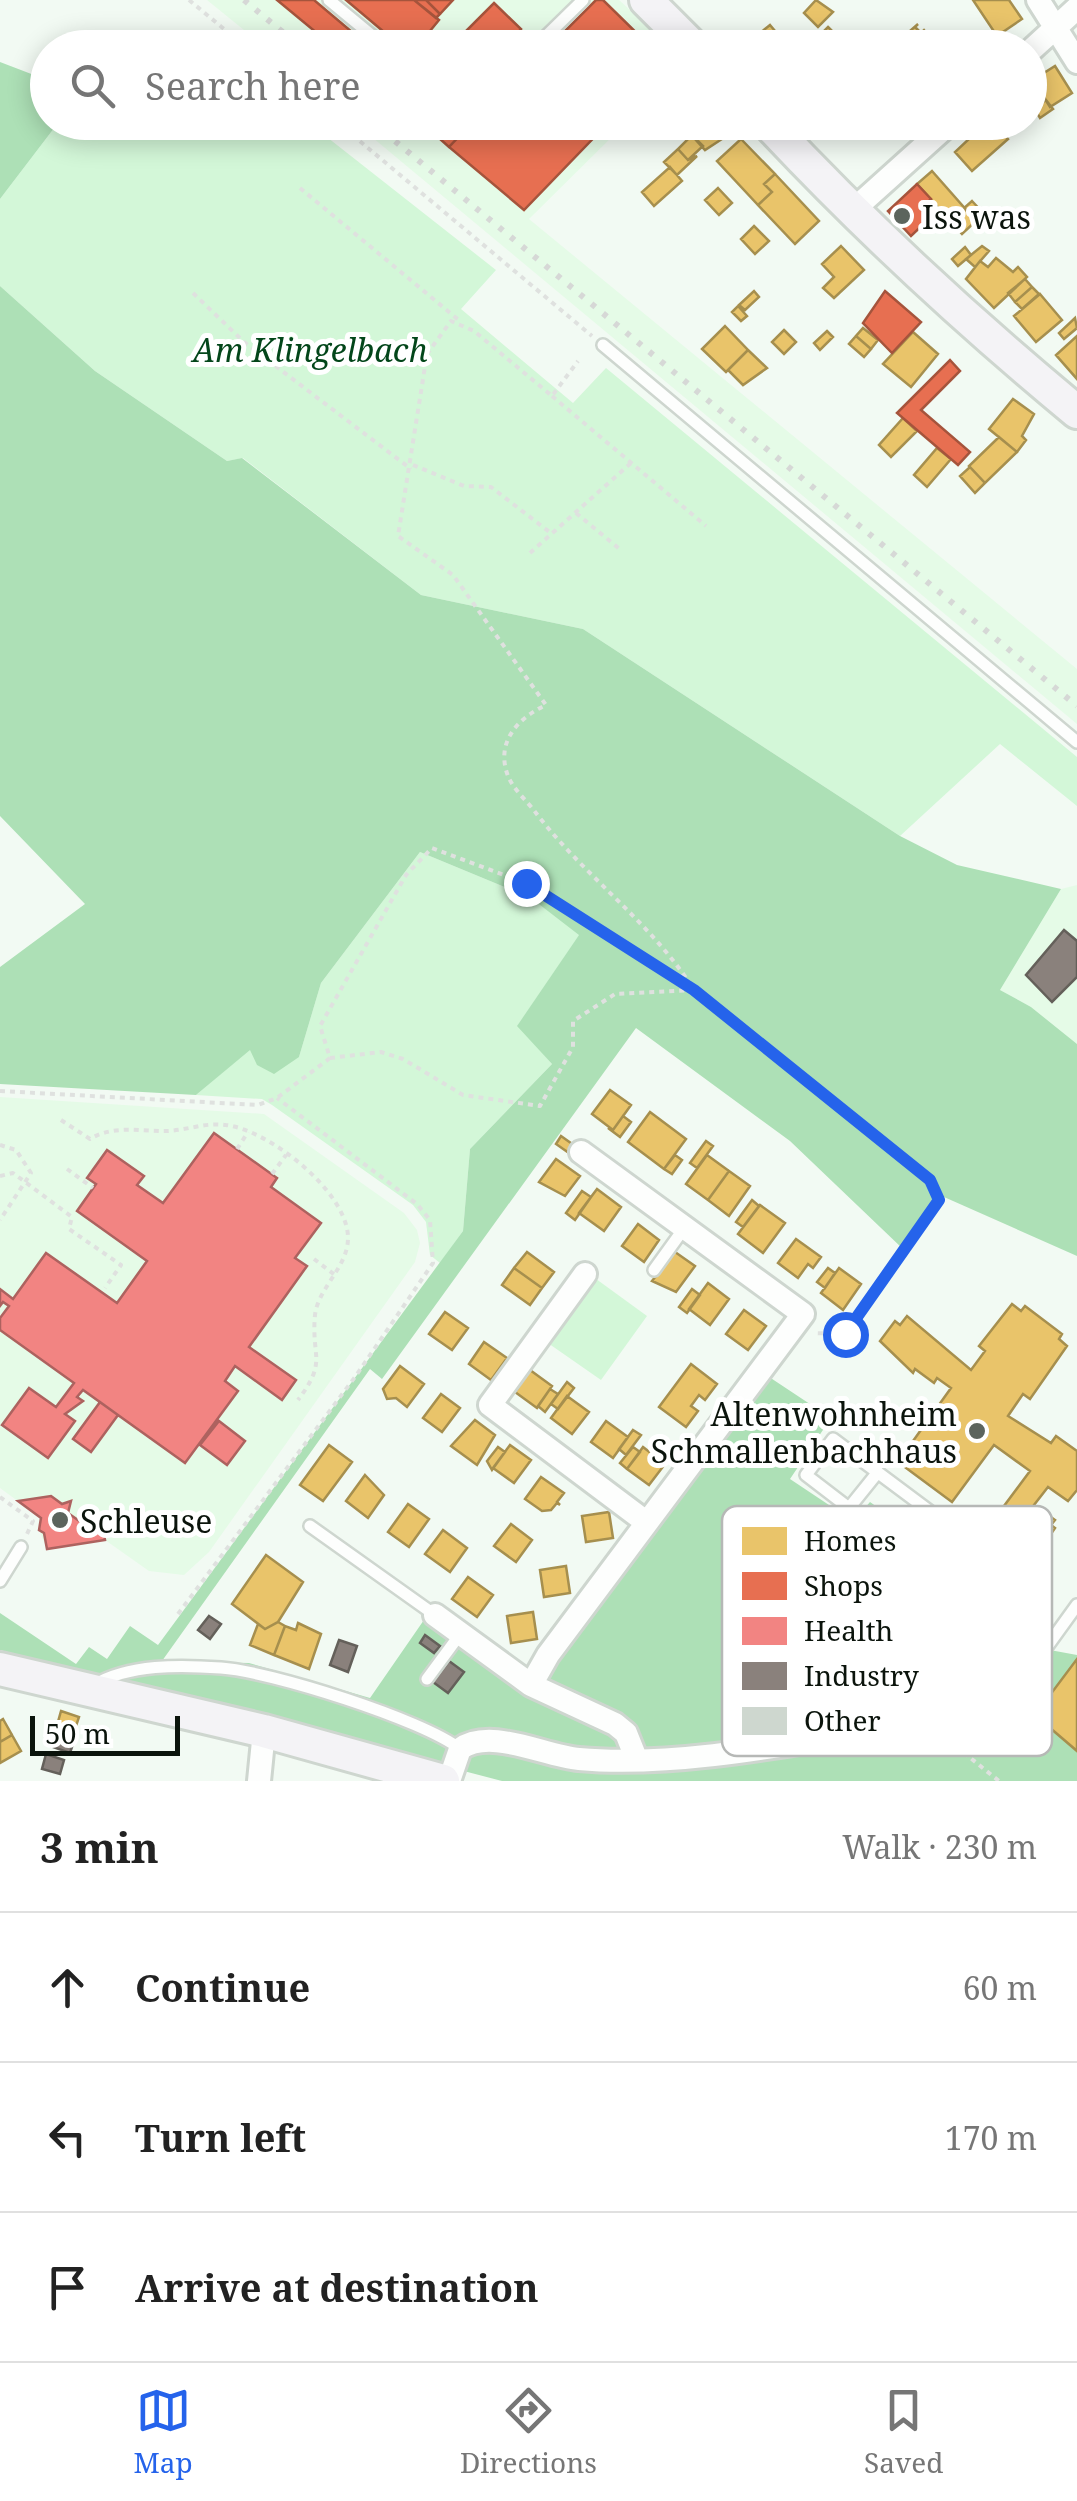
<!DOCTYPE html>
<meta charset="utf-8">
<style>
:root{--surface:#fff;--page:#f6f6f6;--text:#222;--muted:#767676;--line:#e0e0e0;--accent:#2563eb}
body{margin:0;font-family:"Noto Serif",serif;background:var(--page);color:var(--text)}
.scale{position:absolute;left:30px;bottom:25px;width:150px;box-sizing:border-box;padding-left:10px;border:5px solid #0b140c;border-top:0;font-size:28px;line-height:35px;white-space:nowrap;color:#0b140c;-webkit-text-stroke:8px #fff;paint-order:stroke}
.stop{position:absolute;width:30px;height:30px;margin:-22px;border:8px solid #2563eb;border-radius:50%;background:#fff}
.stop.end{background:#2563eb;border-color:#fff;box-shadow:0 2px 10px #0008}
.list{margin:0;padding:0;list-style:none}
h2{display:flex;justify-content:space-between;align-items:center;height:130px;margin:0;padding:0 40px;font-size:42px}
h2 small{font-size:32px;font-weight:400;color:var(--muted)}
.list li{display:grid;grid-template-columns:65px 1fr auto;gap:30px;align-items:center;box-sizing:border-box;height:150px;padding:0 40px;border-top:2px solid var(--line)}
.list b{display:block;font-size:38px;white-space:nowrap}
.list em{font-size:32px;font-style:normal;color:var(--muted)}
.icon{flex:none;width:55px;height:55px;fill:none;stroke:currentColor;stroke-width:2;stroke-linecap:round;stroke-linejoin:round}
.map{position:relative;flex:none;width:1077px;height:1781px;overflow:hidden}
.search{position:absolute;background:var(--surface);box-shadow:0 5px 25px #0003;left:30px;right:30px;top:30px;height:110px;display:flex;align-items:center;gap:25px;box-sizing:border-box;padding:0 35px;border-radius:55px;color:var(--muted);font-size:38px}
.sheet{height:580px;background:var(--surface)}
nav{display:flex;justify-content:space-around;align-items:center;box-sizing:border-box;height:140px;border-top:2px solid var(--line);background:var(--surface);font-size:28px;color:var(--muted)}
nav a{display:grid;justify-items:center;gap:5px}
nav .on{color:var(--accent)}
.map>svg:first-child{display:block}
</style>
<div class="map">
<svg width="1077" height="1781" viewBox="0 0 1077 1781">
<rect width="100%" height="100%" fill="#f2faf3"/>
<path fill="#e5fbe7" d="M207 0H619L671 47H265Z
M355 123H626L529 219 1077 669V724Z
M1077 885V1044L1031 1007 1000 990 1061 889Z
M0 1097 264 1114 404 1213 417 1230 420 1243 415 1262 209 1552 184 1575 149 1571 105 1540 47 1549 39 1530 41 1518 0 1488Z"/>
<path fill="#d3f7d8" d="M58 123H309L496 270 461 309 573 403 606 368 1077 757V806L1000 744 900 836 583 629 421 595 243 458 227 461 95 371 0 286V199Z
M420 852 531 898 580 934 518 1025 552 1064 470 1149 463 1231 440 1263 430 1255 426 1222 413 1205 272 1105 262 1099 196 1095 250 1049 299 1057 321 983Z
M592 1276 647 1316 601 1380 545 1341Z"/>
<path fill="#ade0b6" d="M0 62 47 80 48 122 58 123 0 199Z
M0 286 95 371 227 461 242 458 421 595 583 629 900 836 957 865 1061 889 1000 990 1031 1007 1077 1044V1256L944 1197 903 1249 790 1141 636 1028 382 1379 370 1369 162 1661 249 1663 370 1698 435 1604 528 1671 751 1365 831 1418 790 1479 853 1521 870 1502 991 1588 1001 1641 1077 1655V1781H502L0 1650V1613L76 1664 89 1647 107 1659 130 1626 158 1645 463 1231 470 1149 552 1064 517 1026 579 935 531 898 420 852 321 983 299 1057 274 1074 257 1065 250 1050 196 1095 0 1084V967L85 904 0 816Z"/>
<path fill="#e9c46a" stroke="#a68f4e" stroke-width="2.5" d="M816 0 833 12 818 27 804 13Z
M973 0H1009L1022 19 997 36Z
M918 24 915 27 921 33 924 30 932 40 924 48H897L895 44Z
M770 25 786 44 741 48Z
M828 27 837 36 825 47 817 38Z
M1055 66 1072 93 1050 107 1033 80Z
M1046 100 1053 109 1040 118 1034 108Z
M693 122H725L729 127 722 133 725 137 705 150 686 129Z
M987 122H994L1008 139 972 171 955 152Z
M692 135 703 146 688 160 678 149Z
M741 139 775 174 764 184 772 192 758 205 717 161Z
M678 149 688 160 697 156 677 175 664 162Z
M670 167 682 181 654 206 642 192Z
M932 171 976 221 962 234 917 184Z
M775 174 819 221 795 244 758 205 772 192 764 184Z
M718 188 732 203 719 215 705 200Z
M972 201 985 215 977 223 964 208Z
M754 226 769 241 755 254 741 239Z
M841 246 864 270 834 298 823 288 834 277 822 264Z
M982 246 989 251 975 267 966 259Z
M965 247 971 255 958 266 952 259Z
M996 258 1013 272 1018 267 1027 277 994 308 966 279 980 261 988 267Z
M1025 279 1032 287 1015 302 1008 293Z
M1032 287 1039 294 1022 309 1015 302Z
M754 291 759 297 745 310 739 305Z
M1040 294 1062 320 1036 342 1014 316Z
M738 306 747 316 741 321 732 312Z
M1075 318 1077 328 1064 339 1059 333Z
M725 326 748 350 726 372 702 349Z
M863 328 878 340 871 349 856 336Z
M784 330 796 342 784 354 772 342Z
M827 331 833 337 820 350 814 343Z
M913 332 938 354 911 387 883 364Z
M856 336 871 349 864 357 849 344Z
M1077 336V379L1056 355Z
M748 350 767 368 743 385 728 370Z
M1013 399 1034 414 1022 436 1026 440 1017 452 989 429Z
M903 418 917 431 891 457 879 445Z
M999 437 1017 452 985 483 969 466Z
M937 448 951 459 927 487 914 475Z
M970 467 985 483 975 493 960 476Z
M610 1090 631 1105 613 1130 592 1114Z
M650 1112 686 1139 664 1169 628 1142Z
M623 1116 631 1122 620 1137 608 1128 613 1130Z
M561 1136 575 1146 569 1153 556 1144Z
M706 1141 713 1146 697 1168 690 1163Z
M675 1155 682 1160 672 1174 664 1169Z
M707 1155 729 1171 708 1200 686 1184Z
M556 1159 580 1176 565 1196 539 1182Z
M729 1171 750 1186 729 1216 708 1200Z
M597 1189 621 1207 604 1231 579 1213Z
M582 1191 591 1197 575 1220 566 1213Z
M752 1200 759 1206 743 1227 736 1222Z
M760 1205 785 1223 763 1253 738 1234Z
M638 1224 659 1240 644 1262 622 1246Z
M796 1239 821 1257 813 1268 808 1264 798 1278 778 1263Z
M527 1252 554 1272 542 1288 514 1268Z
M675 1252 695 1266 676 1292 652 1281Z
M514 1268 542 1288 530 1305 502 1285Z
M828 1268 835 1273 825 1288 817 1282Z
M839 1268 861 1284 843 1310 821 1293Z
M708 1283 729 1299 710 1325 689 1309Z
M692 1289 700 1295 687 1313 679 1307Z
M1012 1304 1021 1311 1025 1306 1062 1334 1059 1339 1067 1346 1030 1399 1023 1394 1008 1416 1051 1443 1056 1436 1077 1451V1490L1068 1501 1048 1487 1034 1505 1055 1520 1051 1525 1055 1528 1042 1547 1037 1544 1034 1548 1000 1523 1007 1514 1001 1510 1030 1471 994 1445 952 1502 898 1462 951 1388 937 1378 934 1383 915 1369 913 1373 880 1341 895 1321 900 1325 907 1316 971 1370 985 1351 979 1346Z
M744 1310 766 1326 748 1350 726 1334Z
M445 1312 468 1328 452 1350 429 1334Z
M484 1342 507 1358 491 1380 469 1364Z
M691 1364 717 1384 705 1400 699 1395 691 1406 698 1411 686 1427 659 1407Z
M400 1366 424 1384 407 1407 396 1398 387 1399 383 1389Z
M530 1370 552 1386 537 1408 515 1392Z
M567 1382 574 1388 558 1409 551 1404Z
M550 1389 558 1394 545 1412 538 1406Z
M441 1394 460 1408 442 1432 423 1418Z
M567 1396 589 1412 572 1434 551 1418Z
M475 1420 495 1435 477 1465 451 1446Z
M606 1421 628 1437 613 1458 591 1442Z
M633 1430 641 1435 626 1455 619 1449Z
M329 1445 352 1462 323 1501 300 1485Z
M510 1445 531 1460 514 1483 493 1468Z
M498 1447 505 1452 492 1470 487 1461Z
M633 1447 640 1452 627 1469 620 1463Z
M643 1447 665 1464 649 1485 627 1469Z
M365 1475 384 1495 368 1518 346 1501Z
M541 1477 564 1493 557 1502 560 1505 557 1503 551 1510 542 1511 525 1499Z
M408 1504 429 1519 409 1547 388 1532Z
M609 1512 613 1538 586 1542 582 1516Z
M511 1524 532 1540 516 1562 494 1546Z
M443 1530 467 1548 450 1572 425 1554Z
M266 1555 303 1582 278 1622 265 1629 232 1604Z
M566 1566 570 1593 544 1597 540 1570Z
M468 1577 493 1595 477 1617 452 1599Z
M533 1612 537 1639 511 1643 507 1616Z
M278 1622 285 1626 274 1655 250 1645 258 1624 265 1629Z
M298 1623 321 1634 309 1669 274 1655 285 1626 296 1630Z
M1077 1659V1751L1035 1715Z
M61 1711 79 1717 73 1735 56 1729Z
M3 1719 12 1735 0 1742V1721Z
M12 1735 21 1751 0 1763V1742Z"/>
<path fill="#e76f51" stroke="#a5543c" stroke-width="2.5" d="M277 0H314L371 48H335Z
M346 0H414L439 20 416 48H403Z
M414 0H426L440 14 436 18Z
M426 0H453L440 14Z
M596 0H603L652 48H548Z
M494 3 521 29 503 48H474L462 35Z
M428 34 438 48H416Z
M421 122H449L462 133 449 147Z
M473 122H609L524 210 449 147Z
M917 184 931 199 921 209 929 219 911 236 888 211Z
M885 291 921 322 892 353 863 323Z
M950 360 960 371 921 410 970 452 958 465 897 413Z"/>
<path fill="#f28482" stroke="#ad625f" stroke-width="2.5" d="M214 1133 277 1178 271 1187 321 1223 295 1258 307 1266 249 1347 296 1380 282 1400 235 1366 225 1381 238 1391 185 1463 83 1390 77 1397 83 1401 65 1414 75 1421 48 1458 2 1425 29 1388 56 1407 74 1383 0 1330V1318L9 1306 3 1302 0 1306V1289L13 1299 46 1253 117 1303 147 1261 77 1211 96 1184 87 1178 107 1150 144 1176 137 1185 163 1203Z
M100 1402 118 1415 91 1452 73 1439Z
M219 1421 245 1441 227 1465 200 1445Z
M51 1496 62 1504 71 1501 68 1513 85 1525 102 1523 105 1540 47 1549 44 1533 39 1530 41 1518 18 1501Z"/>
<path fill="#8a817c" stroke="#64605a" stroke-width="2.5" d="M1064 930 1077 941V977L1052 1002 1026 975Z
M209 1616 221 1624 210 1639 198 1630Z
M425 1635 440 1646 434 1653 420 1643Z
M339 1640 357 1646 348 1672 330 1665Z
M449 1661 464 1672 448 1693 433 1682Z
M55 1729 72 1734 69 1743 52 1737Z
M52 1737 73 1744 70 1753 50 1746Z
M46 1754 64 1760 60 1774 42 1769Z"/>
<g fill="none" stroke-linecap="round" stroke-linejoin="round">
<defs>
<path id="lane" d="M329 0 387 48
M534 48 583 0
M603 345 1077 742
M654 1270 685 1227
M878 1472 849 1508 806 1475 833 1439 995 1560 1004 1574 1028 1673
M310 1526 435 1615
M0 1581 21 1547
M427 1679 461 1633
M94 1685C129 1664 180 1665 221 1668 269 1671 424 1720 460 1749
M938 1720 1007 1702 1077 1605"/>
<path id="street" d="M1038 0 1077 62
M1030 51 1077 8
M851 212 951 122
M585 1274 490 1405 646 1522
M435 1615 531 1685 548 1655 803 1314 581 1152
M531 1685 615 1724 626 1733 636 1758
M259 1781 264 1731
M449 1781 460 1749C490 1727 544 1756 579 1759 689 1769 828 1736 938 1720"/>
<path id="secondary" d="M646 0 694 48
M767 122C865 227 967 321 1077 412
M0 1669 264 1731 443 1781"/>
</defs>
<use href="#lane" stroke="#ced6cf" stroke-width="16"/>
<use href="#street" stroke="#ced6cf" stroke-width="28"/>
<use href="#secondary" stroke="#ced6cf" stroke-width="38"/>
<path stroke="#dfe1df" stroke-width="4" stroke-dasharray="5 5" stroke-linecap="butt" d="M189 0 247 48
M337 122 592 336
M300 188 461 322
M193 293 244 342 411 469
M552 396 706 526
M413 465 464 486 491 487 552 534
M576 513 622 551
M530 553 631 463
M330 1058 381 1052 403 1059 463 1095 540 1106 573 1047V1021L615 994 694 990C652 923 584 876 536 813 528 802 513 789 508 776 495 742 518 718 546 705L453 575 398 536 427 354 451 321 474 331 552 396 578 361
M0 1091 258 1105 277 1098 330 1058 320 1026 406 875 432 848 525 883 694 990 930 1180 939 1200 845 1334 813 1333
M61 1120 90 1139C113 1125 140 1131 165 1131 185 1131 205 1122 226 1125 269 1130 348 1192 348 1238 348 1267 318 1288 315 1315 311 1359 328 1360 298 1400
M0 1145 16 1150 31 1173 0 1220
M237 1149 248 1132
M67 1169 93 1188
M272 1174 286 1155
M0 1176 13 1173 72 1217 69 1229 121 1265 105 1288
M314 1259 335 1275
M0 1497 33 1521 27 1534
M178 1614 355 1377 433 1263 430 1220 417 1204 277 1098
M948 1740 999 1781"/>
<use href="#lane" stroke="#fdfefd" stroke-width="11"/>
<use href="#street" stroke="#fdfefd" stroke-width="22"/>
<use href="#secondary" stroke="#f4f3f6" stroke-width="32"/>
<path stroke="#d6d8d6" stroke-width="6" stroke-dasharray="5 10" stroke-linecap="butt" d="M244 0 302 48
M372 122 1077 706"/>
</g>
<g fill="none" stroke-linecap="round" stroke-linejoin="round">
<path stroke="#2563eb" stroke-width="12" d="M526 883 694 990 930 1180 939 1200 845 1334"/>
</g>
<g fill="#5c645d" stroke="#fff" stroke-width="4">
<circle cx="902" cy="216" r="10"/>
<circle cx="977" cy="1431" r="10"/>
<circle cx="60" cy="1520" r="10"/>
</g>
<g text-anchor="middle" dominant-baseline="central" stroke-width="10" stroke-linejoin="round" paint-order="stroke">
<g font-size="32" fill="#0b140c" stroke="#fff" text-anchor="start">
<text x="922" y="216">Iss was</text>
<text x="957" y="1413" text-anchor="end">Altenwohnheim<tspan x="957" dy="37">Schmallenbachhaus</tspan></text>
<text x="80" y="1520">Schleuse</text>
</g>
<g font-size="32" font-style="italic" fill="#03461a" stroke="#fff">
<text x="310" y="349">Am Klingelbach</text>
</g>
</g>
<rect x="722" y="1506" width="330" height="250" rx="15" fill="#fff" stroke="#b6b8b6" stroke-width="2.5"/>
<rect x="742" y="1527" width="45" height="28" fill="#e9c46a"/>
<rect x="742" y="1572" width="45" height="28" fill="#e76f51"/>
<rect x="742" y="1617" width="45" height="28" fill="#f28482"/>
<rect x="742" y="1662" width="45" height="28" fill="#8a817c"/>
<rect x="742" y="1707" width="45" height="28" fill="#ced7cf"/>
<g font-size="28" fill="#0b140c">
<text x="804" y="1551">Homes</text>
<text x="804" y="1596">Shops</text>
<text x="804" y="1641">Health</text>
<text x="804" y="1686">Industry</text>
<text x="804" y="1731">Other</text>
</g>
</svg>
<div class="scale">50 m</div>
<div class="stop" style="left:845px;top:1334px"></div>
<div class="stop end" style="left:526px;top:883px"></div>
<div class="search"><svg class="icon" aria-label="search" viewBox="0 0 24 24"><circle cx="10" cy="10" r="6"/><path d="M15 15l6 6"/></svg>Search here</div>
</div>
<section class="sheet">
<h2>3 min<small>Walk · 230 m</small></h2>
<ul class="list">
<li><svg class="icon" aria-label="ahead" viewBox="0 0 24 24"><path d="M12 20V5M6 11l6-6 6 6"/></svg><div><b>Continue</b></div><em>60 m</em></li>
<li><svg class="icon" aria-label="left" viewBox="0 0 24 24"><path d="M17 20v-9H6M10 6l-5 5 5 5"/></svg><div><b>Turn left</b></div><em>170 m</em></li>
<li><svg class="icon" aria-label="arrive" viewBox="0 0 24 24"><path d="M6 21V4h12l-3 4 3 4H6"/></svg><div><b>Arrive at destination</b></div></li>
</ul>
</section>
<nav>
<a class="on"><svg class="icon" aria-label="map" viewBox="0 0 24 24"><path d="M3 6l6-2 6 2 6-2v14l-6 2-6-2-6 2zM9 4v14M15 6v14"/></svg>Map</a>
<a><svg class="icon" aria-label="directions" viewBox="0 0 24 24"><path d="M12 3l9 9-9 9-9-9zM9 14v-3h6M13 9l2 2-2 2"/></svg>Directions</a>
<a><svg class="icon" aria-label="saved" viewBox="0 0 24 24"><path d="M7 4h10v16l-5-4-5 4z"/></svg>Saved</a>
</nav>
